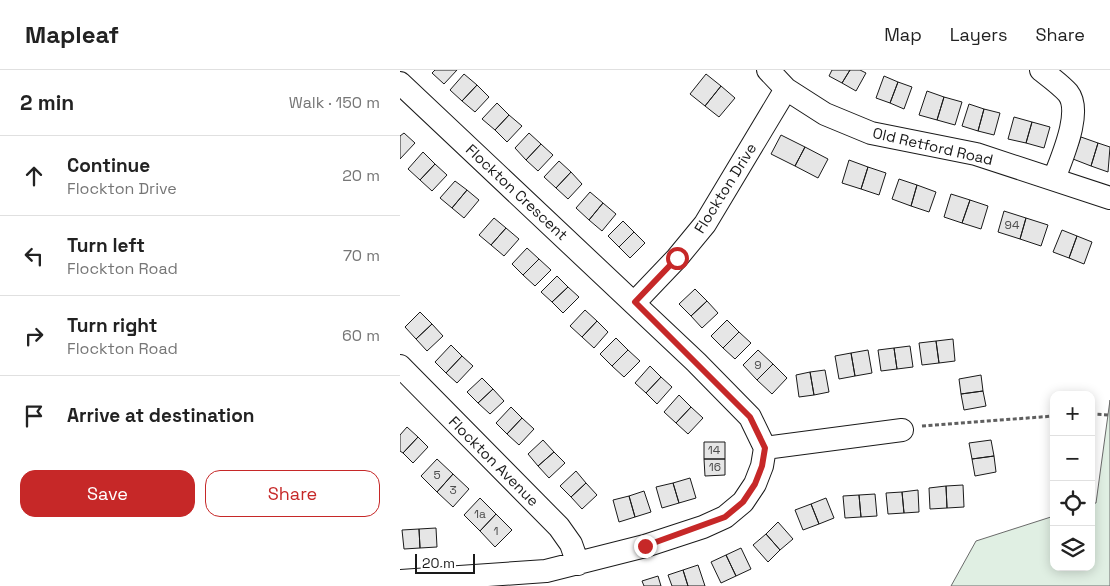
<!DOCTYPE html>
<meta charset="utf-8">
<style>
:root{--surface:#fff;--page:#f6f6f6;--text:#222;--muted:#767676;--line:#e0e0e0;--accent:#c62828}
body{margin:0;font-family:"Space Grotesk",sans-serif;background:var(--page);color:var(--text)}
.controls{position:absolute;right:15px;bottom:15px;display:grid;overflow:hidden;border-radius:10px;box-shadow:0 2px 12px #0003}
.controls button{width:45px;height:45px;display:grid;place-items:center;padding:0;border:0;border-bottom:1px solid var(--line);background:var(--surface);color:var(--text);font:25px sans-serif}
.scale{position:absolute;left:15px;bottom:12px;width:60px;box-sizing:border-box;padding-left:5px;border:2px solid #1a1a1a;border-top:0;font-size:14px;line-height:18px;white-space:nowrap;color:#1a1a1a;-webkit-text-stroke:4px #fff;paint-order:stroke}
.stop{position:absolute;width:15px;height:15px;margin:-11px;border:4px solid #c62828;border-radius:50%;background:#fff}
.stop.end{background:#c62828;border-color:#fff;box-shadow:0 1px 5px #0008}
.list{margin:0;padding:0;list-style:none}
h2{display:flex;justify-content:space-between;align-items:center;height:65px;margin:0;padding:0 20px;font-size:21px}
h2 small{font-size:16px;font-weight:400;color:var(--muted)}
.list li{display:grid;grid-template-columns:32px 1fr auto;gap:15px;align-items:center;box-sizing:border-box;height:80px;padding:0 20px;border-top:1px solid var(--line)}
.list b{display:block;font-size:19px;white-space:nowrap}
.list p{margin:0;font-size:16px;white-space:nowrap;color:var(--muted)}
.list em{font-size:16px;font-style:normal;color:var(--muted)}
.actions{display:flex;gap:10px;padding:15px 20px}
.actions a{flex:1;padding:11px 0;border:1px solid var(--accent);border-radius:15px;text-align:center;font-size:18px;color:var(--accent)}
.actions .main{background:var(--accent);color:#fff}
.icon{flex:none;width:28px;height:28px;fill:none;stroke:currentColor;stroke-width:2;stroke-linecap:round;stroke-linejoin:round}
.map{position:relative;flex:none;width:710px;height:516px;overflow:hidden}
header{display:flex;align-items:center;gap:30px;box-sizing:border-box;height:70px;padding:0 25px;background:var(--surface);border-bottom:1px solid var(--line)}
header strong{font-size:24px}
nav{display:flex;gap:28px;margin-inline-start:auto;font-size:18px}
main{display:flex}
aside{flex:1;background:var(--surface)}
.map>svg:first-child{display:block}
</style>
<header>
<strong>Mapleaf</strong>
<nav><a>Map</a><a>Layers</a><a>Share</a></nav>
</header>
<main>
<aside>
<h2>2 min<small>Walk · 150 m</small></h2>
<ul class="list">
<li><svg class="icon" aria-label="ahead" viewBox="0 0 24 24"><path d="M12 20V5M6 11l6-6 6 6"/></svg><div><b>Continue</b><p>Flockton Drive</p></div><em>20 m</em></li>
<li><svg class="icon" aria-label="left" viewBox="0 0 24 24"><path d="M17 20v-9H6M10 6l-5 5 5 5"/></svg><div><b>Turn left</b><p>Flockton Road</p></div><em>70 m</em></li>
<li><svg class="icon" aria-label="right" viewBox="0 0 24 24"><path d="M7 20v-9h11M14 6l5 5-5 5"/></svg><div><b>Turn right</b><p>Flockton Road</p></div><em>60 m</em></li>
<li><svg class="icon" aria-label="arrive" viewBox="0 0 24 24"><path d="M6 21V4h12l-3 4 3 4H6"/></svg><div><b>Arrive at destination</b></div></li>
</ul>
<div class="actions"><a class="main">Save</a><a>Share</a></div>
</aside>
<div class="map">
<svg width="710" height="516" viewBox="0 0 710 516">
<rect width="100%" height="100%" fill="#fff"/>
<path fill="#e0efe3" stroke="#6a6a6a" d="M710 330V516H551L576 471 654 446V497H691V434L696 433Z"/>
<path fill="#e6e6e6" stroke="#1a1a1a" d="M35 0H57L44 14 32 3Z
M432 0H450L442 13 429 6Z
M450 0H460L466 3 456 21 442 13Z
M64 4 77 15 62 31 50 20Z
M306 4 321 16 305 36 290 24Z
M484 6 498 12 490 33 476 28Z
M498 12 512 17 504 39 490 33Z
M77 15 89 27 75 42 62 31Z
M321 16 335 28 319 47 305 36Z
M527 21 544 27 537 50 519 45Z
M544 27 562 32 555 55 537 50Z
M97 33 109 45 95 60 82 49Z
M569 34 584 39 578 61 562 56Z
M584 39 600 43 594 65 578 61Z
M109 45 122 56 107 72 95 60Z
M614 47 632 52 626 73 608 69Z
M632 52 650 57 644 78 626 73Z
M4 63 15 73 0 89V66Z
M129 63 141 74 126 90 115 78Z
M381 65 405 77 395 96 371 84Z
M681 67 698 73 691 96 673 89Z
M698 73 710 77 708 102 691 96Z
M141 74 153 85 138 101 126 90Z
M405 77 428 89 418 108 395 96Z
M23 82 35 94 20 110 8 99Z
M449 90 468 97 461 119 442 113Z
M159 91 171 102 156 118 144 107Z
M35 94 47 105 32 121 20 110Z
M468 97 486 103 479 125 461 119Z
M171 102 182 114 168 129 156 118Z
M499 109 517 115 511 136 492 129Z
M55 111 67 120 52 138 40 128Z
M517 115 536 122 529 142 511 136Z
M67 120 79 130 64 148 52 138Z
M190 122 203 133 189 150 176 138Z
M551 124 570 130 562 153 544 147Z
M570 130 588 136 581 159 562 153Z
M203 133 216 144 202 161 189 150Z
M604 141 626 148 620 169 598 162Z
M94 148 106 158 91 175 79 165Z
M626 148 648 155 641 176 620 169Z
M223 151 234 162 219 177 208 166Z
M106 158 119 169 104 186 91 175Z
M662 160 677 166 669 188 653 182Z
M234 162 245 173 230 188 219 177Z
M677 166 692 172 684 194 669 188Z
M127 178 139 189 123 205 112 194Z
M139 189 151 200 135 216 123 205Z
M157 206 168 217 152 232 141 222Z
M168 217 179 227 163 243 152 232Z
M295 219 307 231 291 246 279 234Z
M307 231 318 243 302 258 291 246Z
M185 240 197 251 182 267 170 256Z
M20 242 32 254 16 269 5 257Z
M327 250 339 262 323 278 311 266Z
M197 251 208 262 194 278 182 267Z
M32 254 43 266 27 281 16 269Z
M339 262 351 273 335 289 323 278Z
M216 268 228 280 212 296 200 284Z
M553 269 555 291 539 293 536 271Z
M536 271 539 293 522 295 519 273Z
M51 275 62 286 46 303 35 292Z
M510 276 513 297 497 299 494 278Z
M494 278 497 299 481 301 478 280Z
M228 280 240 291 224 307 212 296Z
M358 280 373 294 357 310 343 295Z
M468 280 472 303 455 306 451 283Z
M451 283 455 306 439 309 435 286Z
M62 286 73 296 57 313 46 303Z
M373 294 387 308 372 324 357 310Z
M250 296 261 307 246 323 235 313Z
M425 300 429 322 414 325 410 302Z
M410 302 414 325 399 327 396 305Z
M581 305 583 321 561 324 559 309Z
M261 307 272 317 257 334 246 323Z
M82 308 93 319 78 333 67 322Z
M93 319 104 331 90 344 78 333Z
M583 321 586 336 564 340 561 324Z
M279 325 291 337 276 353 264 342Z
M111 337 122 348 107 364 96 353Z
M291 337 303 348 288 364 276 353Z
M122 348 134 359 119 375 107 364Z
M7 357 18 367 3 383 0 381V365Z
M18 367 28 377 13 393 3 383Z
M143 370 154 382 138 396 128 384Z
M591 370 594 386 572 389 569 373Z
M304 372H325V389H304Z
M154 382 165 393 149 408 138 396Z
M594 386 596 402 575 406 572 389Z
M37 389 53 404 37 422 21 406Z
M304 389H325V405L305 406Z
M176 401 186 413 171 427 160 416Z
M53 404 69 419 53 437 37 422Z
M290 408 296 428 279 433 273 413Z
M186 413 197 425 182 439 171 427Z
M273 413 279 433 262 438 256 417Z
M563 415 564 437 547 438 546 416Z
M546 416 547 438 530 439 529 418Z
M518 420 519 442 504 443 502 422Z
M244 421 251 442 235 447 229 426Z
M502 422 504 443 488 444 486 423Z
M475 424 477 446 461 447 459 425Z
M459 425 461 447 445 448 443 426Z
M229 426 235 447 219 452 213 430Z
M80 428 96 444 80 461 64 445Z
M426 428 434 448 419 454 411 434Z
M411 434 419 454 403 460 395 440Z
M96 444 112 460 95 477 80 461Z
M378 452 393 469 380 480 366 464Z
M36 458 37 477 20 478 19 459Z
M19 459 20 478 4 479 2 460Z
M366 464 380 480 368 492 353 475Z
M341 478 351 499 336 506 326 485Z
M326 485 336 506 321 513 311 492Z
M298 495 305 516H288L283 500Z
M283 500 288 516H272L268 505Z
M258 506 261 516H244L242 511Z"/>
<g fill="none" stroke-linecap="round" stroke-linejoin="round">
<defs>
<path id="minor" d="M368 0 386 19 425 44 471 63 576 84 710 128
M641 0C650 7 661 15 668 23 683 42 661 89 654 109
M0 13 296 292 350 347 365 378 362 396 355 414 343 432 325 447 303 457 245 476 146 501 0 511
M235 232 277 188 305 154 386 19
M0 296 159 457 171 474 178 494
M365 378 502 360"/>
</defs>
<use href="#minor" stroke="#1a1a1a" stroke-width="24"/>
<path stroke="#5f5f5f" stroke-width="3" stroke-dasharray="4 2.5" stroke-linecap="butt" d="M691 344 710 345
M522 356 654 346"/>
<use href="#minor" stroke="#fff" stroke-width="22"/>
</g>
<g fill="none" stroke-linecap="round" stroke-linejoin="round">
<path stroke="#c62828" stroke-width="6" d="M245 476 325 447 343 432 355 414 362 396 365 378 350 347 235 232 277 188"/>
</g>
<g text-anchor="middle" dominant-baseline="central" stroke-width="4" stroke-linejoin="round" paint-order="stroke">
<g font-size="12" fill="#4d4d4d">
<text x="612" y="155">94</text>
<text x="358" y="295">9</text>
<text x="314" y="380">14</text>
<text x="315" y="397">16</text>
<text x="37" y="405">5</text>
<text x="53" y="420">3</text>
<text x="80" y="444">1a</text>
<text x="96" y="461">1</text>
</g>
<g font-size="15" fill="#1a1a1a" stroke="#fff">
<text transform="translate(533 76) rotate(13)">Old Retford Road</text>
<text transform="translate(325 118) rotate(-58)">Flockton Drive</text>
<text transform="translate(117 122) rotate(43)">Flockton Crescent</text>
<text transform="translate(94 391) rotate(45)">Flockton Avenue</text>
</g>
</g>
</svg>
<div class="controls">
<button>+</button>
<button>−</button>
<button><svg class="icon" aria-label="locate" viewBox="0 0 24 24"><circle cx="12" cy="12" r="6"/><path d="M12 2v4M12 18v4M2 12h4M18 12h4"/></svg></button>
<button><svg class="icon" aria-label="layers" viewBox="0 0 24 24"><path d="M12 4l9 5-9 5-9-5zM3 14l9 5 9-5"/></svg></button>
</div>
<div class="scale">20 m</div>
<div class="stop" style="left:277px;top:188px"></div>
<div class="stop end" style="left:245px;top:476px"></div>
</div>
</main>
